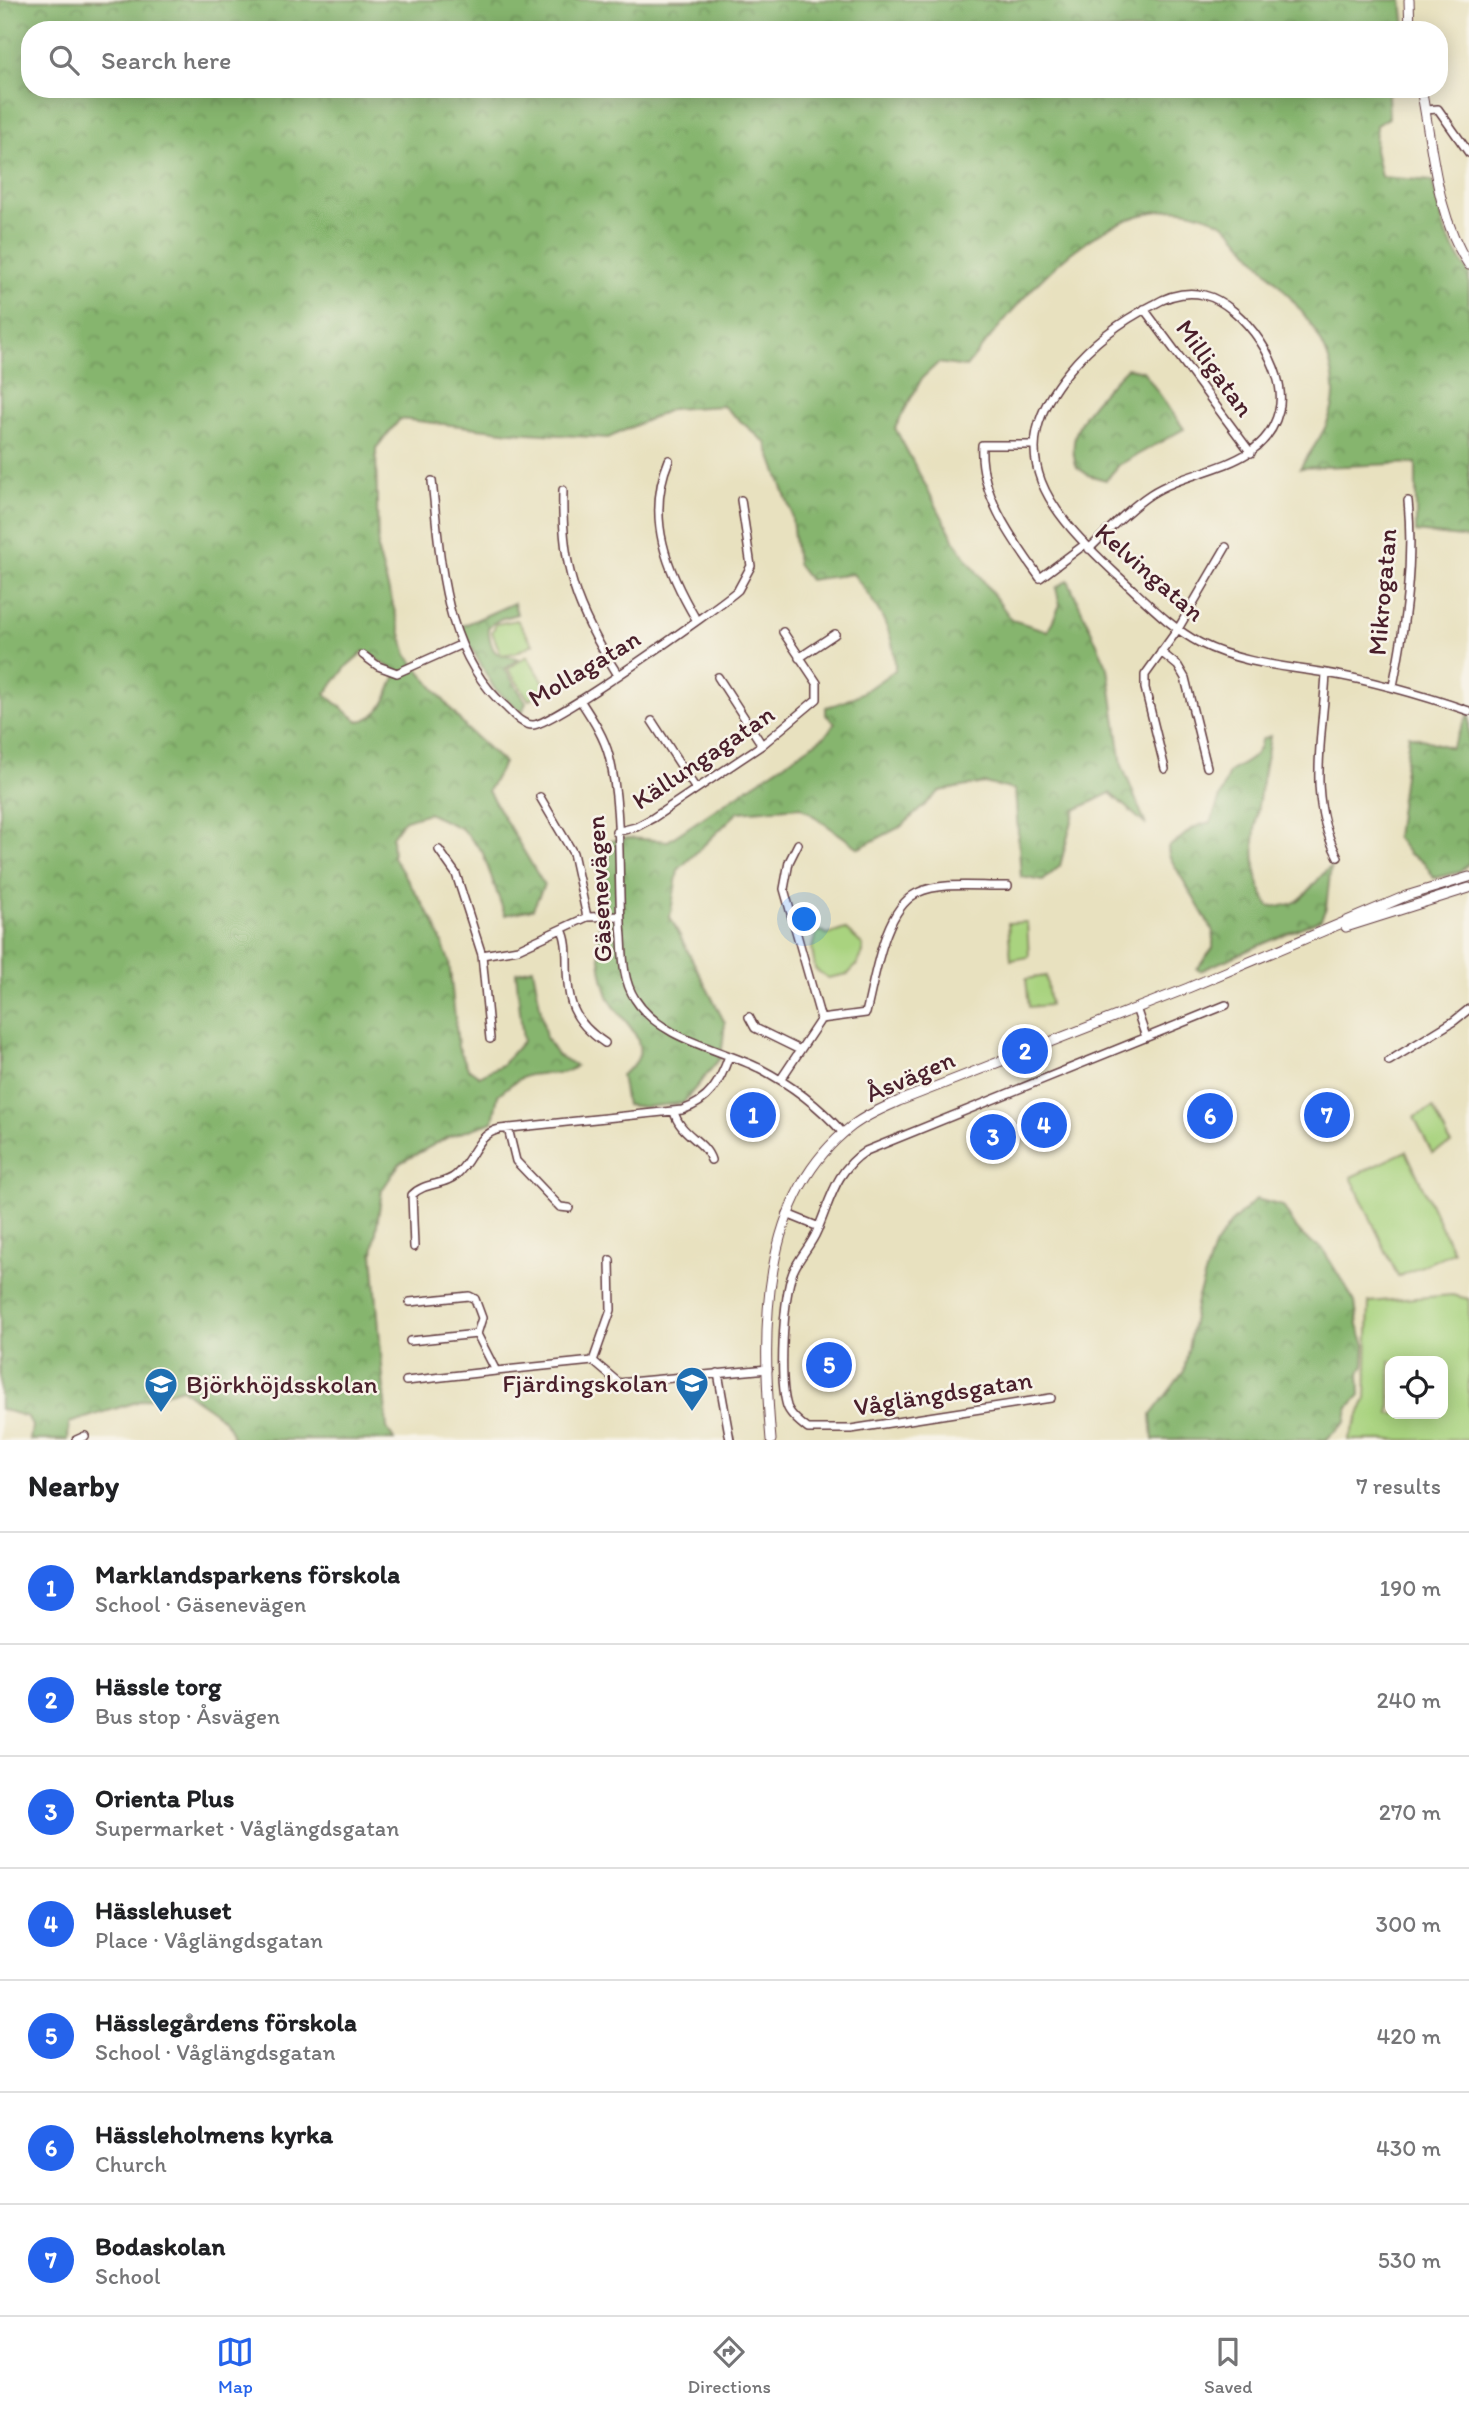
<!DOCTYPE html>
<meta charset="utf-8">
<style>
:root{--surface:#fff;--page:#f6f6f6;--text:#202124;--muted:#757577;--line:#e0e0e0;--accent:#2563eb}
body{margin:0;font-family:Itim,sans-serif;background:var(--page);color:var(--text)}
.controls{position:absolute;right:21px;bottom:21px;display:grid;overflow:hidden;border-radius:14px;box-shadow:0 4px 18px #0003}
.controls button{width:63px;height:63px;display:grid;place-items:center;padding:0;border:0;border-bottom:2px solid var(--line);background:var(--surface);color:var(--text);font:35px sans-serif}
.you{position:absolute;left:805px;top:920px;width:24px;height:24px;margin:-18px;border:5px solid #fff;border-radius:50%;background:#1a73e8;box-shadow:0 0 0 10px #1a73e833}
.badge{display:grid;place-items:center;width:46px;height:46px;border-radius:50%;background:var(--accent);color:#fff;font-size:23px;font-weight:700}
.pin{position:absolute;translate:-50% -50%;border:4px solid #fff;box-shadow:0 2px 7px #0006}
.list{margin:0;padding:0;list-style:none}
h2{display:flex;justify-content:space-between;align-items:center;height:91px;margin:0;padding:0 28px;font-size:30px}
h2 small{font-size:23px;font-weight:400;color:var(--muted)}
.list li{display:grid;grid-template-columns:46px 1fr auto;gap:21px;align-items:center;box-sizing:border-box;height:112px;padding:0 28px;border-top:2px solid var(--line)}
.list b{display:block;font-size:26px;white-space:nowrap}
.list p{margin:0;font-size:23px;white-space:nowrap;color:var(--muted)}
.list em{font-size:23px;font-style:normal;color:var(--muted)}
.icon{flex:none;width:38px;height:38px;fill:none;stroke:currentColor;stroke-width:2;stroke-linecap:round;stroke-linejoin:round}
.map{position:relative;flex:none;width:1469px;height:1440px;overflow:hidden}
.search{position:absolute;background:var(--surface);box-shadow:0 4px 18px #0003;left:21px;right:21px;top:21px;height:77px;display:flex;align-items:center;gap:18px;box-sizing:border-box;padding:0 24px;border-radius:28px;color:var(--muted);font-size:26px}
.sheet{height:875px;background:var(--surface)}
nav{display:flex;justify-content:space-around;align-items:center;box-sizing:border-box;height:98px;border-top:2px solid var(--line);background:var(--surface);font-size:19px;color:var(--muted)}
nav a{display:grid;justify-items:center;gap:4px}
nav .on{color:var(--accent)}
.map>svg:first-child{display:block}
</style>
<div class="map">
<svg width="1469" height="1440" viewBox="0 0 1469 1440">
<defs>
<pattern id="forest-crowns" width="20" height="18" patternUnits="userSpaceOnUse" patternTransform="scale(1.75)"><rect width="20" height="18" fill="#86b56e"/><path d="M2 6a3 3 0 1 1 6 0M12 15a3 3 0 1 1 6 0" fill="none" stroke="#70935b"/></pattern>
</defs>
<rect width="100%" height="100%" fill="#f7f3e8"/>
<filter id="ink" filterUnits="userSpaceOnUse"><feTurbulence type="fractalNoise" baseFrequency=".0143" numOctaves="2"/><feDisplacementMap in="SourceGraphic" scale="14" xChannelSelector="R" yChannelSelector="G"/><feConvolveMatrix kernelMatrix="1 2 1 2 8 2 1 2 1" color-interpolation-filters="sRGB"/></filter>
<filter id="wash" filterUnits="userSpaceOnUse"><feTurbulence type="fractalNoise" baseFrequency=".00686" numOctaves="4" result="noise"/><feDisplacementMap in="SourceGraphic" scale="28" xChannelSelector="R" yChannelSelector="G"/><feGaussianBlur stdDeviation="1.57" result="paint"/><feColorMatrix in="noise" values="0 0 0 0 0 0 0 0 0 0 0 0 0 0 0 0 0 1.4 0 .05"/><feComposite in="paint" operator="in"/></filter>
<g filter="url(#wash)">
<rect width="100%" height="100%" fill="#e8e1bf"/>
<path fill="url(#forest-crowns)" stroke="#686a4c" stroke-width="2" fill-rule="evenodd" d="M0 0H1402L1405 30H30V89H1392L1388 94 1389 118 1376 125 1375 150 1381 177 1432 181 1446 235 1469 274V538L1416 532V463L1300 468C1316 443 1336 419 1334 387 1332 336 1286 293 1255 258 1246 248 1237 234 1226 226 1212 216 1182 207 1165 210 1078 221 1019 303 966 367L938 363 922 378 895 428 957 545 1012 620 1048 631 1060 605 1056 588 1068 580 1108 668 1122 765 1146 825 1110 793 1075 810 1060 866 1043 881 1021 877 1015 790 984 783 940 791 902 826 859 848 801 807 738 812 678 870 670 917 725 1023 721 1057 683 1103 645 1107 626 1105 621 1075C631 1068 642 1060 639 1046 636 1026 615 1014 608 996 590 946 603 892 609 841L628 838 668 841 825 736 835 723 826 715V707C853 701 873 686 895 670 896 631 876 604 853 574L809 580 797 564 791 511 766 443 723 406 671 409 608 438 512 432 400 419 376 448 378 552 407 655 466 728 504 763 488 791 544 885 533 909 505 915 482 851 462 829 428 813 403 821 392 837 393 857 434 922 449 961 458 1046 468 1068 479 1076 502 1065 523 1041 516 972 533 968 546 1038 557 1055 576 1066C563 1078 542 1071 526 1076 515 1080 506 1088 498 1095L493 1122 448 1137 400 1163 382 1190 373 1253 387 1428 394 1440H229L233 1437C226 1412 200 1406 182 1388L69 1423 68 1440H30L32 1426 28 1417 0 1409ZM364 651 397 672C389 692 383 719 358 721L325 694 348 665Z
M1127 368 1143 371 1184 429 1119 465 1106 480 1088 475 1077 467C1061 428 1102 393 1127 368Z
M514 603 517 614 500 619 488 627C492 659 496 652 519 659L505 669 526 702 522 713 494 688 460 627Z
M1469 713V863L1460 872 1434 878 1424 862 1409 854 1396 837 1409 735 1451 748Z
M1270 736C1263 786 1239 862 1269 906 1306 909 1308 886 1331 866L1326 908 1321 919 1200 971 1197 969 1213 948V931L1169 856 1168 847C1188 835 1186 828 1211 822L1229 772C1243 763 1259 759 1261 740Z
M1256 1199 1283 1206 1298 1231 1310 1242 1322 1248 1355 1302 1358 1325 1365 1345 1364 1365 1359 1373 1360 1395 1348 1408 1346 1422 1325 1440H1153L1151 1415 1184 1371 1197 1300 1214 1247 1230 1224Z"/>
<path fill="#a9d37f" stroke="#7a7955" stroke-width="2" fill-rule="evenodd" d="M517 620 533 644 515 653 501 655 492 632 496 624Z
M527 656 547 687 529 700 508 669Z
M1027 922 1029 957 1011 960 1008 923Z
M845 929 863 945V953L857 965 848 974 828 978 815 969 812 949 816 933 822 931 828 935Z
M1046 976 1050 1005 1029 1007 1026 979Z
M1433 1108 1451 1144 1432 1153 1414 1117Z
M1406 1151 1453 1252 1398 1277 1351 1177Z
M1452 1295 1469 1299V1440H1348L1366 1399 1369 1302ZM1390 1361H1443V1414H1390Z"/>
</g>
<g filter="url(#ink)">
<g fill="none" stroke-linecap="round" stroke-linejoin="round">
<defs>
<path id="minor" d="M1425 110 1438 109 1469 153
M1144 309 1251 453
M1034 445H982C979 495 1013 540 1040 578L1084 545
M669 460C645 517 667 571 697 621
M432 481C441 560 442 652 507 708 514 715 522 725 533 725 552 725 716 609 738 590L751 566 741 500
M563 490C561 568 576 609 618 675
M1089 549C1109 530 1128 509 1151 494 1194 466 1265 470 1279 410 1289 370 1243 304 1204 295 1186 291 1168 296 1153 305 1121 321 1092 343 1069 371 998 456 1050 512 1117 575 1143 598 1169 627 1200 643 1240 663 1282 666 1326 673 1375 681 1422 695 1469 711
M1161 652 1178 666 1185 678 1207 767
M363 655 378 666 397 673 460 645
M799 658 835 634
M1326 673C1323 737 1306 797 1338 857
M718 677 762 745
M1393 686C1405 625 1414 563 1408 501
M580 700C591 717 604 736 609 756 623 809 617 881 622 937 623 958 623 981 635 999 661 1040 718 1048 759 1068 790 1084 820 1107 843 1133
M652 721 696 789
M1165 769 1145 688V675L1178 629 1226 547
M540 797 573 853 587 917
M616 832 636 827 653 818 762 745 817 699V683L783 632
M798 844 789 862 784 889 821 1019
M439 850 456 874 482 955 518 949 587 917 620 916
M562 930C567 939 567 952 567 962 567 1001 572 1021 605 1043
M482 955 490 1039
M1136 1008 1146 1037
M749 1017 755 1028 800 1050
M1389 1061 1454 1021 1469 1009
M781 1079 821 1019 866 1013C875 979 883 910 917 893 943 881 981 887 1008 886
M674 1111C679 1135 705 1140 711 1160
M508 1128 516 1161 560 1207 569 1208
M787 1214 819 1227
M414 1247 412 1195C424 1182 444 1186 456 1175 474 1159 476 1134 500 1129L682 1110C710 1101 720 1082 729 1056
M410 1302 469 1296 475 1299 482 1318 477 1334 496 1371 593 1361 619 1383 768 1369
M410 1341 477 1334
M593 1361 611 1310 610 1260
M718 1373 730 1440
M406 1381 496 1371
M1051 1398 851 1429H808C800 1423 790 1415 787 1406 779 1380 783 1297 793 1272 799 1257 811 1246 817 1231 831 1199 835 1171 866 1151L1226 1005
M76 1440 85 1436"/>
<path id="tertiary" d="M1409 0 1410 30
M1421 89C1433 147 1435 214 1469 265
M1346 927 1469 888
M771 1440C762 1333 758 1198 852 1126 866 1115 883 1108 899 1101L1188 988 1406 896 1469 877"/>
</defs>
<use href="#minor" stroke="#623c41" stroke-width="10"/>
<use href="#tertiary" stroke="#623c41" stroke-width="11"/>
<use href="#minor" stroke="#fff" stroke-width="7"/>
<use href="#tertiary" stroke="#fff" stroke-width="9"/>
</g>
</g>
<defs>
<symbol id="school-pin" viewBox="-11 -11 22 30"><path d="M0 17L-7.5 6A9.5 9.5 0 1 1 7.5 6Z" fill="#1f6fb2" stroke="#f7f3e8"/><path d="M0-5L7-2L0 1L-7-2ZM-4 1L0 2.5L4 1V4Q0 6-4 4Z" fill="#fff"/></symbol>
</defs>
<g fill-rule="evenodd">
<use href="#school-pin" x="673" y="1364" width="38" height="52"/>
<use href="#school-pin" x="142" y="1365" width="38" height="52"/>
</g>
<g text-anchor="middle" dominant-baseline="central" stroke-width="5" stroke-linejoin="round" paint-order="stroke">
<g font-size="26" fill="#4a1f2b" stroke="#f7f3e8">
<text transform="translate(1215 368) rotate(54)">Milligatan</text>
<text transform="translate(1150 572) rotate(41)">Kelvingatan</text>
<text transform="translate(1382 592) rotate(-85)">Mikrogatan</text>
<text transform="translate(584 668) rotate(-31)">Mollagatan</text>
<text transform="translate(703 757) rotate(-34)">Källungagatan</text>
<text transform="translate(599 889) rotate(-93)">Gäsenevägen</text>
<text transform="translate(910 1076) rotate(-23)">Åsvägen</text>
<text transform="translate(943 1393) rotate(-9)">Våglängdsgatan</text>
</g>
<g font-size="26" fill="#4a1f2b" stroke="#f7f3e8" text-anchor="end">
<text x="668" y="1383">Fjärdingskolan</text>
<text x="186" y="1384" text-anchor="start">Björkhöjdsskolan</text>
</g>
</g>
</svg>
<div class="controls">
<button><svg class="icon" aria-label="locate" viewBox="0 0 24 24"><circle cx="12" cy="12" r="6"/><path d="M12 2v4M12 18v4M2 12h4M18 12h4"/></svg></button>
</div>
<div class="you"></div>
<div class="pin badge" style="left:753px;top:1115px">1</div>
<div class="pin badge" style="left:1025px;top:1051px">2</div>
<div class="pin badge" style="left:993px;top:1137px">3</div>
<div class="pin badge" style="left:1044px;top:1125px">4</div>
<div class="pin badge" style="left:829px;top:1365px">5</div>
<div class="pin badge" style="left:1210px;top:1116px">6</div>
<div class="pin badge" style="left:1327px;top:1115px">7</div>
<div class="search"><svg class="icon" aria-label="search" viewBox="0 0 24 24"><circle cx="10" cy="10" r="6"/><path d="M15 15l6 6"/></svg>Search here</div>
</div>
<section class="sheet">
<h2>Nearby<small>7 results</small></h2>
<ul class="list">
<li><span class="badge">1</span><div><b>Marklandsparkens förskola</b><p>School · Gäsenevägen</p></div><em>190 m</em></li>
<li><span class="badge">2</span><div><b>Hässle torg</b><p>Bus stop · Åsvägen</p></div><em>240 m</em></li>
<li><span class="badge">3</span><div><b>Orienta Plus</b><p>Supermarket · Våglängdsgatan</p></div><em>270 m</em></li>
<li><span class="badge">4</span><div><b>Hässlehuset</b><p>Place · Våglängdsgatan</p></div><em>300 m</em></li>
<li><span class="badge">5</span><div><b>Hässlegårdens förskola</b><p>School · Våglängdsgatan</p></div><em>420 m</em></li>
<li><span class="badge">6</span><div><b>Hässleholmens kyrka</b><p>Church</p></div><em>430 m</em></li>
<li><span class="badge">7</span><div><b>Bodaskolan</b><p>School</p></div><em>530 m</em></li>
</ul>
</section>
<nav>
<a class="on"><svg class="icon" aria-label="map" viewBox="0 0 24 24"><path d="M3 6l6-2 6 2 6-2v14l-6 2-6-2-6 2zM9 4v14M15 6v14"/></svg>Map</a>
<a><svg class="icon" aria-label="directions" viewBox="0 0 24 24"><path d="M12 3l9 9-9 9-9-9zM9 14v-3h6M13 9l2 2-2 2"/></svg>Directions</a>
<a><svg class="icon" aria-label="saved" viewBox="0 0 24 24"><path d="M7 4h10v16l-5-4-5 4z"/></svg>Saved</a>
</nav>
